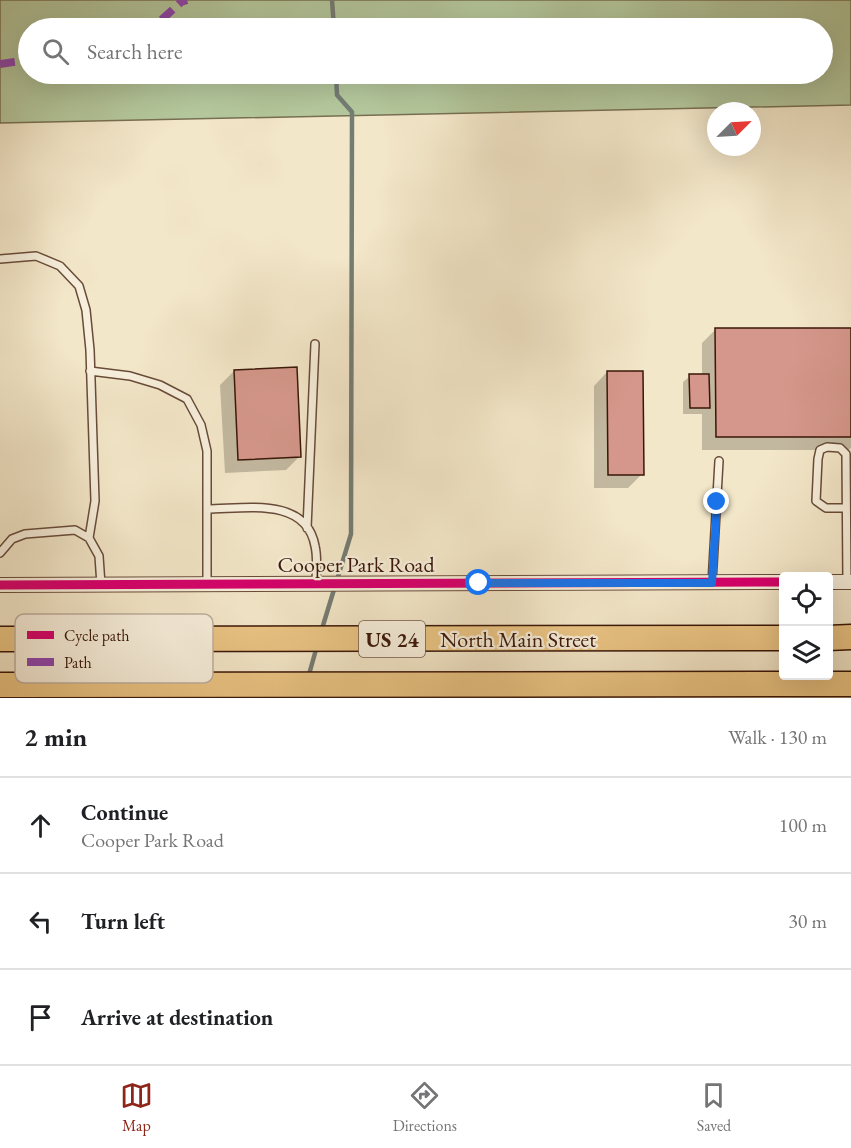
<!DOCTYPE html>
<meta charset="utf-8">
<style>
:root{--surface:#fff;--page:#f6f6f6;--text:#202124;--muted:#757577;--line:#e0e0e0;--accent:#8f2418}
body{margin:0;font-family:"EB Garamond",serif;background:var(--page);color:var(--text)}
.controls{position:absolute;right:18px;bottom:18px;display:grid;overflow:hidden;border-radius:6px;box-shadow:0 6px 24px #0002}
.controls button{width:54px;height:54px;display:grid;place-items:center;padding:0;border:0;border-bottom:2px solid var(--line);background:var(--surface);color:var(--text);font:30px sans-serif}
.compass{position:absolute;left:707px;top:102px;width:54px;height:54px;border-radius:50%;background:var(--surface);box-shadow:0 6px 24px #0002;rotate:66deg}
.stop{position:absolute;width:18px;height:18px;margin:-14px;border:4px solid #1a73e8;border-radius:50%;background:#fff}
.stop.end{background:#1a73e8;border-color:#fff;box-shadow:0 2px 6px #0008}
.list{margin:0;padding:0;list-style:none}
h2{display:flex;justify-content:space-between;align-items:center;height:78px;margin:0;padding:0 24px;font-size:26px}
h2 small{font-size:20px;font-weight:400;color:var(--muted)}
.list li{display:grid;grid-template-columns:39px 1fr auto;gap:18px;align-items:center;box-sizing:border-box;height:96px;padding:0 24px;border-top:2px solid var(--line)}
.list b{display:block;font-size:22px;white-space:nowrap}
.list p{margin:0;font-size:20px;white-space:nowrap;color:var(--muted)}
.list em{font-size:20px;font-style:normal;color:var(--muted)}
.icon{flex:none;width:33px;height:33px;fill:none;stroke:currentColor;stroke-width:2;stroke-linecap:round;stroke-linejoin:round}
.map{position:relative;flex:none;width:851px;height:698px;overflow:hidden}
.search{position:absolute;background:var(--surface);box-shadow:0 6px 24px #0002;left:18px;right:18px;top:18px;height:66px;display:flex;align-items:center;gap:15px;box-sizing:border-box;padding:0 21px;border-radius:33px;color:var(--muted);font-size:22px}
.sheet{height:366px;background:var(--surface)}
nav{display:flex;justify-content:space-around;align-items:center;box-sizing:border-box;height:84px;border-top:2px solid var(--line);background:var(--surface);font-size:16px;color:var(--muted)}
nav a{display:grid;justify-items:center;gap:3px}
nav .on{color:var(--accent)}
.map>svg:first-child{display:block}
</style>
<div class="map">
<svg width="851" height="698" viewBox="0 0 851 698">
<rect width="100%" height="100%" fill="#f3e7c9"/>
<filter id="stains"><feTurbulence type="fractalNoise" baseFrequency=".00333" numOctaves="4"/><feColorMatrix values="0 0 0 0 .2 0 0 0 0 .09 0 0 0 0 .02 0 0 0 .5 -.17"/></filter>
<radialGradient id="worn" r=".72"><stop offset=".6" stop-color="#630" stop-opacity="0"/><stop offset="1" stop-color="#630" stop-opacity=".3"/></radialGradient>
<path fill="#b4c79c" stroke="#776f52" stroke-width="1.5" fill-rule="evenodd" d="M0 0H851V105L0 123ZM28 28H822V74H28Z"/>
<path fill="#0003" d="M716 329H851V448L848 450H702V414H683V382L690 376 702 375V343Z
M234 371 300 456 286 470 225 473 220 385Z
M607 372 642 474 628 488H594V386Z"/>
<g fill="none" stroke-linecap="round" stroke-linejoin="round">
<path stroke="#757c74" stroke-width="4.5" d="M332 0 334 28
M321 632 351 534 352 112 337 95 336 74
M308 678 317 646"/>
</g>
<path fill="#d5978b" stroke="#3a1709" stroke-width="1.5" d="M715 328H851V437H716Z
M297 367 301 457 238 460 234 370Z
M607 371H643L644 475H608Z
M689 374H709L710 408H690Z"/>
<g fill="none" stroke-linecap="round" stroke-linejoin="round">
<defs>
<path id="lane" d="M0 259 36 256 60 266 79 286 86 310 90 350 95 501 89 538
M90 371 130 376 160 385 187 399 201 425 207 451V584
M846 508H826L816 501 818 459 820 450 827 447 840 448 846 454 847 582
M207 509C244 509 306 496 315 546 318 558 316 572 316 584
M307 528 315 344
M0 553 12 539 25 534 75 530 89 538 99 556 101 585
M712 583 719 461"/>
<path id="street" d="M828 582H851
M0 585 784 582"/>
<path id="highway" d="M828 638 851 637
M0 639 784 638
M0 685 851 684"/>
</defs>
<use href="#lane" stroke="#684b39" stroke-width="10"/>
<use href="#street" stroke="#684b39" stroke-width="16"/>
<use href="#highway" stroke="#3a1709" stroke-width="27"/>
<use href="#lane" stroke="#f7efdc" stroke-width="7"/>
<use href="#street" stroke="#f7efdc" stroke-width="14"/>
<use href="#highway" stroke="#eac484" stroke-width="24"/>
<path stroke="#8e44ad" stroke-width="8" stroke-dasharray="15 8" stroke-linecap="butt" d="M141 28 156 25 181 2 187 0
M0 64 28 60"/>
<defs>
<path id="cycleway" d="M0 585 784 582"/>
</defs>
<use href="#cycleway" stroke="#f7efdc" stroke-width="13"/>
<use href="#cycleway" stroke="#d6006c" stroke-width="9"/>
</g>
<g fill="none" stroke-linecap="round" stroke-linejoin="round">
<path stroke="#1a73e8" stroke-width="8" d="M479 583H712L717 502"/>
</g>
<g text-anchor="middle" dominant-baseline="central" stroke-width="4.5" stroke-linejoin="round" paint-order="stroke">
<rect fill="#f7efdc" stroke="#735848" stroke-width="1.5" x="359" y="621" width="66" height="36" rx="4.5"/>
<g font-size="21" font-weight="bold" fill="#3a1709">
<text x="392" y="639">US 24</text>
</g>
<g font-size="22" fill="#3a1709" stroke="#f7efdc">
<text x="356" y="564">Cooper Park Road</text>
<text x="518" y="639">North Main Street</text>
</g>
</g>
<rect x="15" y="614" width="198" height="69" rx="9" fill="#f7efdc" stroke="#beae9d" stroke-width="1.5"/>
<rect x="27" y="631" width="27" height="8" fill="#d6006c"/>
<rect x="27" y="658" width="27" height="8" fill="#8e44ad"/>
<g font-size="16" fill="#3a1709">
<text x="64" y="641">Cycle path</text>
<text x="64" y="668">Path</text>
</g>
<rect width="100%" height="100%" filter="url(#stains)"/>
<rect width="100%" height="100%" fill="url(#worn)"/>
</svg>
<div class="controls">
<button><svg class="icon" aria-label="locate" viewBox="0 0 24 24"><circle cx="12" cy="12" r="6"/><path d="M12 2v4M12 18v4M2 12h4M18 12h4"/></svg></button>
<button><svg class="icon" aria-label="layers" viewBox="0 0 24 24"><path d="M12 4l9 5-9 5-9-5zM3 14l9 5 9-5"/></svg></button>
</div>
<svg class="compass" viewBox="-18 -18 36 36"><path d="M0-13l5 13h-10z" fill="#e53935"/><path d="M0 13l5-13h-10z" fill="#757577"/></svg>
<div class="stop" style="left:479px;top:583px"></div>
<div class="stop end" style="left:717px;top:502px"></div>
<div class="search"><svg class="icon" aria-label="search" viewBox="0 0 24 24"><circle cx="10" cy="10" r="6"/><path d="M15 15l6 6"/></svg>Search here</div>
</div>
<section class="sheet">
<h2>2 min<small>Walk · 130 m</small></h2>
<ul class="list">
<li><svg class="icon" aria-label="ahead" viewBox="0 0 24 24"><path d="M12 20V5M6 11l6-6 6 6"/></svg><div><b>Continue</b><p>Cooper Park Road</p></div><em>100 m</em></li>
<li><svg class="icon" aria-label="left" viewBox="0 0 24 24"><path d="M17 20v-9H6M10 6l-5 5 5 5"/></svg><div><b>Turn left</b></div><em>30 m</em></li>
<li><svg class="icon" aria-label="arrive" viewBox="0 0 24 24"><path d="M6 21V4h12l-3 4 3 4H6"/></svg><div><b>Arrive at destination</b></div></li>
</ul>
</section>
<nav>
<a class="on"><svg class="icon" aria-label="map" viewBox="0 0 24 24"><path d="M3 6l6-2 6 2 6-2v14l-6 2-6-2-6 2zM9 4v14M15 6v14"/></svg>Map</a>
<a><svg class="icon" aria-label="directions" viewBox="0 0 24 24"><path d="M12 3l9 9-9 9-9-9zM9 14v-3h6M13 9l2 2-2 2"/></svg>Directions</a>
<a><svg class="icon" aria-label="saved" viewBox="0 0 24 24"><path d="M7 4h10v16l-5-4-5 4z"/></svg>Saved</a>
</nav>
